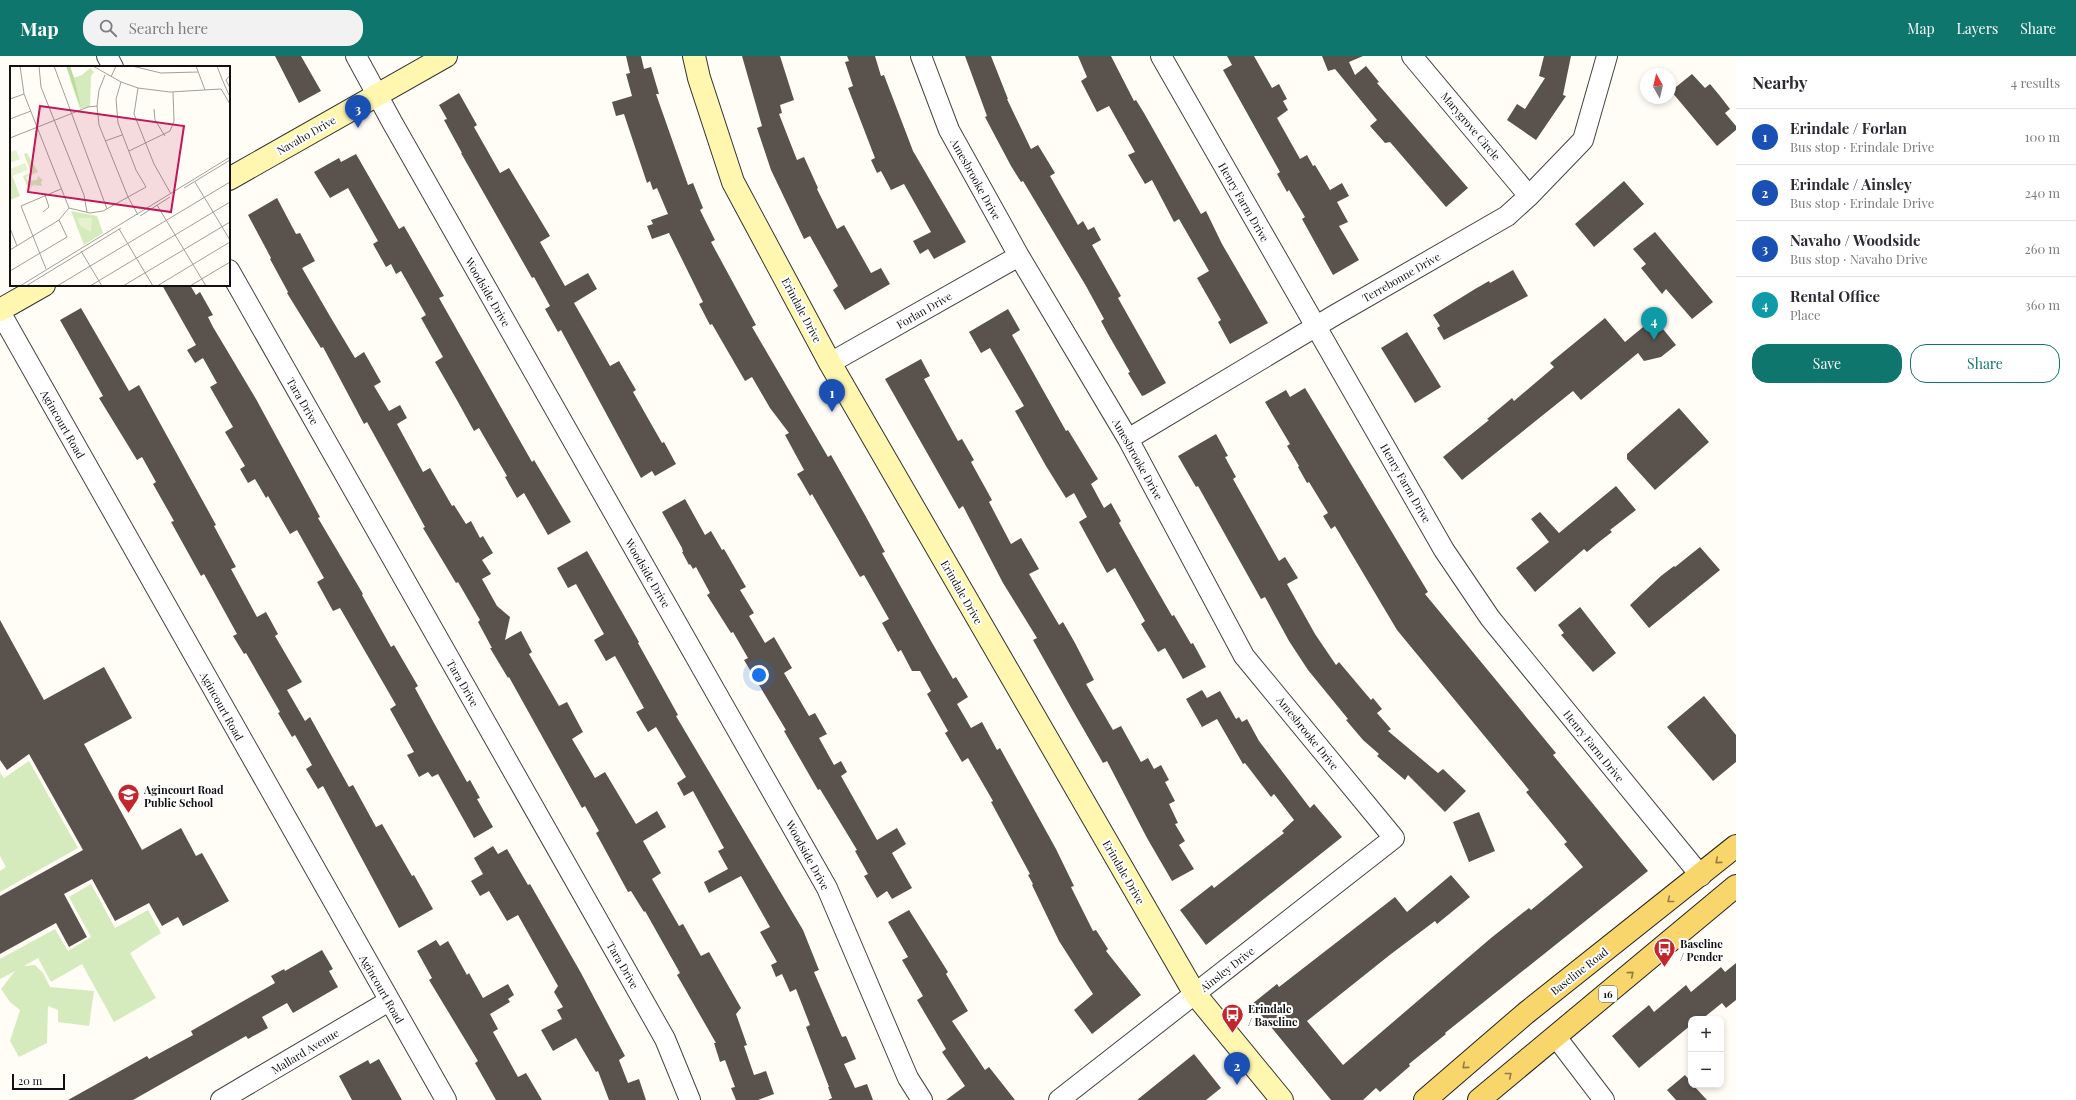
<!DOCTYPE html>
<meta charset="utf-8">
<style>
:root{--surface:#fff;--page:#f2f2f3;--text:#2b2b33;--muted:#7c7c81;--line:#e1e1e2;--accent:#0f766e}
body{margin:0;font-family:"Playfair Display",serif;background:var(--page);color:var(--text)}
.controls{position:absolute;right:12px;bottom:12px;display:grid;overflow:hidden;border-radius:8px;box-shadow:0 2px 6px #0003}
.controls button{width:36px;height:36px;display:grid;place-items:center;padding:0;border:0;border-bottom:1px solid var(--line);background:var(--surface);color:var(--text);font:20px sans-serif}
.compass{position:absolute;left:1640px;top:12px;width:36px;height:36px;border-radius:50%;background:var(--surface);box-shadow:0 2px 6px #0003;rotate:352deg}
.scale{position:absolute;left:12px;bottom:10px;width:53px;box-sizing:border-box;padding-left:4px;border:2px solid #111;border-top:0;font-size:11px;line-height:14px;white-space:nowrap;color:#111;-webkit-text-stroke:3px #fff;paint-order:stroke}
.you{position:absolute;left:759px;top:619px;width:14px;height:14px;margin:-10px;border:3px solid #fff;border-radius:50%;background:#1a73e8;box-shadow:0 0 0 6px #1a73e833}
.badge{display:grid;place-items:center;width:26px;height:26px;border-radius:50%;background:var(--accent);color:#fff;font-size:13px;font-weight:700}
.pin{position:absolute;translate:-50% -33px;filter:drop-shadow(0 1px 2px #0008)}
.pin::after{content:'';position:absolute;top:21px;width:14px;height:12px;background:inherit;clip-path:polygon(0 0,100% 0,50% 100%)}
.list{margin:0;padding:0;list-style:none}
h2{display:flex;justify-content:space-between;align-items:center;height:52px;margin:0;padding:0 16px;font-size:17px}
h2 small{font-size:13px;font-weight:400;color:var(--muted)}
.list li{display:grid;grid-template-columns:26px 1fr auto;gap:12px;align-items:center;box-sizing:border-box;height:56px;padding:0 16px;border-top:1px solid var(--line)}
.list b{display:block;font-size:15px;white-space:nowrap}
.list p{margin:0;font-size:13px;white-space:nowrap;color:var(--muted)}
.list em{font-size:13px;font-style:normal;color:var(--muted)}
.actions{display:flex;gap:8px;padding:12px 16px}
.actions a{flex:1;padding:9px 0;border:1px solid var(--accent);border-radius:16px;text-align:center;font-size:14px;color:var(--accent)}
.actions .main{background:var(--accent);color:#fff}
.icon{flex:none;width:22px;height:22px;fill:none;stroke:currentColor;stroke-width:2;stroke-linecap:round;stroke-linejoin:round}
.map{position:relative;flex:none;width:1736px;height:1044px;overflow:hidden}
header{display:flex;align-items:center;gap:24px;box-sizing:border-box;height:56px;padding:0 20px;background:var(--accent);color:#fff}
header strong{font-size:19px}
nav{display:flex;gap:22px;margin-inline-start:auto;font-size:14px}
.search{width:280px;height:36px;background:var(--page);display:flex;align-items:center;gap:10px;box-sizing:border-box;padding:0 14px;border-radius:16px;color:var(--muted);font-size:15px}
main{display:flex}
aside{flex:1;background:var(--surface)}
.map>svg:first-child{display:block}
</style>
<header>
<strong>Map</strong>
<div class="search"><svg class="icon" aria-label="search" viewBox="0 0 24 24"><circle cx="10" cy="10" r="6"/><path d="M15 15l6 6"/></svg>Search here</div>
<nav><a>Map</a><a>Layers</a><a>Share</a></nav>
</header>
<main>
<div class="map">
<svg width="1736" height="1044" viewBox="0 0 1736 1044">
<rect width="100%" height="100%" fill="#fffdf5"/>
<path fill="#d5ebbd" d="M29 705 78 792 0 836V815L6 811 0 800V717L4 722Z
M91 828 115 872 148 854 161 877 130 897 156 942 114 966 82 908 51 926 38 902 24 910 35 909 43 917 50 931 94 935 89 970 58 966V954L48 950 47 987 19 1001 10 985 20 954 10 946 1 933 15 915 0 923V903L55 873 68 895 91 881 69 841Z"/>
<path fill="#5a524d" d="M275 0H301L321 35 299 47Z
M626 0H641L644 13 651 11 659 38H656L688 129 693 127 703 152 700 154 715 184 711 186 756 269 752 271 828 401 831 399 865 459 885 496 882 497 931 585 953 623 956 621 968 641 957 648 971 672 982 666 997 694 1000 692 1056 793 1074 830 1071 831 1093 875 1096 874 1108 893 1106 895 1141 939 1092 978 1074 954 1093 938 1059 885 1032 829 1033 828 1028 819 1030 818 991 746 993 745 968 702 962 706 945 677 948 675 927 638 931 635 920 615H912L901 594 898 596 882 567 889 563 864 519 860 521 812 438 810 440 802 426 797 418 804 414 785 379 789 377 770 352 752 321 745 325 712 268 710 269 699 248 703 246 669 177 652 183 647 170 653 168 651 164 668 158 657 132 653 134 650 125 647 127 624 58 616 60 612 46 632 40 626 18 630 17Z
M742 0H780L794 44 780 49 782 57 779 58 797 104 804 101 818 132 817 133 837 173 844 169 871 217 881 212 890 228 845 254 833 234 838 230 810 180 804 183 771 114 757 72 762 70Z
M847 0H875L881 20 884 19 913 95 966 186 934 203 928 193 920 198 913 185 931 176 904 128 891 134 881 115 877 117 871 104 875 102 848 32 853 30 845 6 849 5Z
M965 0H991L1008 43H1007L1031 93 1038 89 1055 117 1050 120 1078 169 1083 165 1088 174 1094 171 1101 184 1092 189 1121 240 1118 242 1166 327 1145 339 1142 340 1128 317 1130 316 1108 278 1101 265 1104 263 1086 230 1023 125 1021 126 1011 110 985 61 987 60Z
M1078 0H1111L1134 45 1136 44 1144 57 1201 158 1206 155 1222 188 1268 267 1230 288 1218 266 1221 264 1197 222 1209 215 1179 163 1174 166 1152 124 1145 128 1128 99 1135 96 1109 50 1097 56 1081 25 1087 21Z
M1227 0H1254L1272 32 1279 28 1287 43 1283 45 1288 54 1277 62 1300 103 1307 99 1313 110 1315 109 1330 134 1342 127 1349 140 1337 146 1348 166 1339 170 1359 204 1333 219 1302 163 1305 161 1289 134 1287 136 1277 118 1280 116 1223 14 1232 9Z
M1322 0H1363L1349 6 1355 19 1366 10 1379 26 1377 27 1468 132 1446 151 1390 86 1385 87 1370 70 1377 64 1335 13 1328 15Z
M1544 0H1571L1563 39 1566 40 1536 84 1507 64 1517 48 1525 53 1545 22 1539 20Z
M1692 18 1705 32 1710 28 1720 40 1730 53 1725 57 1736 70V74L1717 90 1671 35Z
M459 37 477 69 474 71 500 117 509 112 550 180 540 186 565 230 588 217 597 233 574 247 610 310 619 305 636 334 633 336 662 387 664 386 676 408 655 420 652 415 641 422 561 274 558 276 545 253 550 250 534 221 532 222 461 97H462L444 64 447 63 439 49Z
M356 98 399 173 404 170 444 240 439 242 532 406 534 404 571 466 548 479 524 437 517 442 505 421 507 420 479 372 474 375 458 346 435 306 443 301 421 262 426 259 401 215 396 218 391 208 386 211 373 188 378 185 348 132 330 142 314 116 339 102 341 106Z
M1624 125 1644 148 1594 191 1575 168Z
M277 142 296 178 300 177 315 205 302 212 331 262 355 302 364 296 381 326 374 330 389 355 400 349 407 362 397 368 423 416 430 412 452 450 454 449 466 468 471 465 480 482 483 480 493 497 482 504 491 518 482 523 497 550 510 561 505 584 521 575 532 596 529 598 559 650 567 646 583 676 572 683 595 722 605 716 636 768 657 755 666 771 643 785 661 817 652 823 679 870 683 868 701 900 709 896 741 952 736 958 747 989 744 990 754 1019 766 1015 774 1038 758 1044H736L731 1032 735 1031 725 1004 720 1006 714 987H716L677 919 680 917 645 855 644 856 631 835 628 836 596 777 599 775 585 750 582 752 509 621 508 622 490 592H492L478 566 480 564 458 526 456 527 423 472 425 471 367 366 364 368 323 291 321 292 287 237 288 236 270 203 271 202 248 159Z
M1655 176 1713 246 1692 263 1666 233 1662 238 1641 212 1646 208 1633 193Z
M1513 214 1528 240 1444 284 1437 272 1440 270 1433 259 1475 233 1489 225 1490 227Z
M162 229H190L196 239 200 236 213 259 208 261 213 271 256 343 320 461 318 462 363 538 362 539 391 591 394 589 418 630 415 632 434 667 467 726 470 724 480 742 477 743 493 771 474 782 438 718 432 721 428 716 419 721 407 699 414 696 390 653 396 649 340 552 333 555 317 526 324 522 297 474 290 478 268 440 266 442 255 423 248 427 240 413 245 410 225 376 233 371 210 331 217 327 203 302 195 307 187 294 196 289Z
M81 252 129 335 139 329 216 469 214 470 236 511 231 513 257 561 266 556 278 578 275 580 302 626 287 634 305 665 310 661 349 731 353 729 376 771 382 768 412 820 414 819 433 853 399 872 323 730 318 733 306 713 312 709 295 679 292 681 278 657 280 656 246 597 244 598 233 580 237 578 204 518 201 520 171 466 174 465 153 428 156 426 142 401 137 404 99 342 103 340 60 264Z
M1008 253 1020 274 1012 279 1066 375 1068 374 1098 423 1091 428 1104 452 1111 447 1121 465 1119 467 1146 515 1172 560 1174 559 1191 588 1193 587 1206 611 1183 623 1165 592 1158 596 1141 568 1145 565 1115 512 1107 517 1079 466 1087 461 1074 437 1066 442 1046 410 1015 355 1024 350 990 292 981 297 969 276Z
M1605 262 1625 286 1654 262 1676 289 1661 301 1644 305 1638 297 1581 344 1573 335 1462 424 1443 401 1489 364 1487 363 1512 342 1514 345 1554 311 1550 307Z
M1407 276 1441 331 1415 347 1381 292Z
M921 303 930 320 924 323 958 385 962 383 974 404 971 406 992 444 989 446 1011 488 1021 482 1039 513 1029 518 1059 569 1063 566 1075 587 1094 624 1086 628 1113 674 1121 670 1141 706 1148 702 1154 713 1161 709 1169 724 1165 726 1175 745 1169 748 1178 767 1175 768 1185 785 1179 789 1194 813 1172 825 1147 782 1107 705 1103 707 1073 655 1033 584 1037 582 1003 527 963 450 959 453 885 323Z
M1305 332 1428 536 1425 538 1556 697 1553 699 1648 815 1445 977 1446 978 1409 1008 1410 1010 1380 1036 1376 1032 1363 1044H1331L1252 948 1277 928 1279 931 1395 841 1407 856 1451 819 1470 841 1437 868 1435 865 1391 898 1307 965 1343 1009 1491 882 1529 852 1531 854 1583 811 1564 788 1567 786 1526 736 1529 734 1397 574 1335 470 1331 473 1323 460 1328 457 1309 426 1307 427 1298 411 1299 410 1287 390 1290 388 1265 346 1286 334 1290 341Z
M1679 352 1709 386 1655 434 1627 403V398Z
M1216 378 1228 400 1225 401 1236 421 1233 423 1279 505 1285 501 1298 522 1287 528 1315 578 1336 609 1339 606 1371 644 1373 642 1382 653 1377 657 1391 673 1388 675 1438 717 1443 713 1466 735 1445 756 1408 719 1405 724 1377 700 1379 698 1363 684 1346 664 1348 663 1308 614 1289 585 1265 541 1261 543 1198 430 1196 431 1178 400Z
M1616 430 1636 454 1610 474 1612 476 1599 486 1587 496 1584 493 1535 536 1516 512 1549 486 1531 463 1540 456 1559 477Z
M685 443 705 479 711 475 722 494 724 493 746 531 740 534 754 557 749 560 765 587 774 581 792 612 784 617 809 660 815 657 827 678 819 682 834 709 841 705 847 716 841 720 877 784 897 772 906 788 892 797 912 832 892 843 887 835 877 842 864 820 868 818 855 795 857 794 820 733 818 734 784 675 786 674 744 604 748 602 733 576 731 577 707 539 710 537 696 511 693 513 690 508 689 509 682 496H683L682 492 662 456Z
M1700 491 1720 514 1649 572 1630 549 1661 520 1674 510 1675 511Z
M587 495 639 586 638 587 678 659 676 660 803 874 819 914 814 916 842 981 846 980 856 1003 844 1008 855 1032 867 1028 873 1044H828L832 1042 828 1031H829L806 971 810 969 796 933 790 936 782 918 776 921 771 909 777 906 760 876 770 871 741 820 709 837 704 826 728 813 718 795 724 792 693 735 684 740 677 727 686 721 656 671 648 676 636 656 644 652 615 600 606 605 594 584 604 578 576 528 568 532 557 512Z
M1580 551 1616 597 1593 616 1561 579 1564 577 1558 569Z
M0 564 44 644 104 611 132 662 84 688 142 794 181 772 196 800 202 797 229 845 183 870 178 861 162 870 149 847 115 865 92 823 64 838 87 881 69 891 56 867 0 898V840L83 794 29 698 7 714 0 704Z
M1202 634 1207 642 1220 635 1236 663 1239 661 1242 666 1247 663 1259 685 1310 752 1314 748 1342 781 1206 889 1180 854 1212 829 1214 832 1284 777 1282 775 1294 764 1274 738 1271 741 1245 707 1243 708 1217 663 1202 671 1186 643Z
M1704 640 1736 679V706L1713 725 1667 671Z
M1479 756 1495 795 1469 806 1453 766Z
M493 790 498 798 507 793 528 829 530 828 581 917 625 1000 619 1004 628 1027 639 1023 646 1044H609L598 1015 596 1016 576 982 553 995 541 974 562 963 557 954 563 951 554 936 558 930 518 859 507 865 489 835 480 840 471 825 483 818 474 802Z
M909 854 948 916 946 918 968 955 952 965 985 1014 989 1011 1015 1044H946L965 1030 942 996 946 993 917 944 923 940 902 904 908 901 888 866Z
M436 884 440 890 448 885 467 919 469 917 483 942 508 928 514 939 508 943 510 946 490 958 498 973 493 976 518 1021 526 1017 542 1044H496L475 1007 478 1005 429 924 432 922 417 895Z
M322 894 333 913 329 915 338 931 293 957 287 947 262 961 268 972 248 983 246 980 133 1044H68L147 1000 149 1003 193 979 191 975 275 927 271 920 284 913 285 915Z
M1736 907V944L1726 952 1722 947 1702 963H1691V969L1639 1012 1612 980 1649 949 1654 956 1686 929 1691 936 1721 911 1725 916Z
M1194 998 1221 1032 1206 1044H1137Z
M379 1003 402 1044H352L339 1020 368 1004 370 1008Z
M1685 1019 1691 1026V1029H1693L1707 1044H1676L1667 1034Z"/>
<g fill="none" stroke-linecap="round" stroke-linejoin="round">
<defs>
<path id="street" d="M107 0 113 11
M356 0 392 66 827 832 908 1022 922 1044
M921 0 949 74 1019 200 1128 383 1244 600 1394 782 1059 1044
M1161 0 1444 494 1490 562 1701 820
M1412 0 1529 140
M229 214 665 983 690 1044
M0 256 446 1044
M830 307 1019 200
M1128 383 1335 259 1507 160 1529 140 1583 84 1607 0
M1556 981 1604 1044
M221 1044 389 945"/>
<path id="secondary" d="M694 0 699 22 733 126 830 307 1195 938 1282 1044
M229 123 446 0
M0 254 44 229"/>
<path id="primary" d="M1425 1044 1526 957 1736 790
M1479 1044 1736 830"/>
</defs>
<use href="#street" stroke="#444" stroke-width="22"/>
<use href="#secondary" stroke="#333" stroke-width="24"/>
<use href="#primary" stroke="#222" stroke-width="24"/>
<use href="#street" stroke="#fff" stroke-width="20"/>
<use href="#secondary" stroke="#fff6b0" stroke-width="22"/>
<use href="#primary" stroke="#f9d66b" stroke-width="22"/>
</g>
<defs><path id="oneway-chevron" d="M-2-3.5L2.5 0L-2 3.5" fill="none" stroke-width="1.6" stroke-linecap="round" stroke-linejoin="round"/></defs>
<g stroke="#917d42">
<use href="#oneway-chevron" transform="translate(1718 805) rotate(140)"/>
<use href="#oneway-chevron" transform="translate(1670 844) rotate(142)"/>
<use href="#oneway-chevron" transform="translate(1631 918) rotate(-40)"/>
<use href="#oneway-chevron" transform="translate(1465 1010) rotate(139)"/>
<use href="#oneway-chevron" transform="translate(1509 1019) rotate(-39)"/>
</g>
<defs>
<symbol id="school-pin" viewBox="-11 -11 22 30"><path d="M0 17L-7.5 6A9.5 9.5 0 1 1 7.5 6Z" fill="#c4262e" stroke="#fff"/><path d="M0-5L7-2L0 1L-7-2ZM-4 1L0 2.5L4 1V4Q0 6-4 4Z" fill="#fff"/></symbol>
<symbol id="bus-pin" viewBox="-11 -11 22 30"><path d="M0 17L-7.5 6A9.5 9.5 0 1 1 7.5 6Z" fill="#c4262e" stroke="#fff"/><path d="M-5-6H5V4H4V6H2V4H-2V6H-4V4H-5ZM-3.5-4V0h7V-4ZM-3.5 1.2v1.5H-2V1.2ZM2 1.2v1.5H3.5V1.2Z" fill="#fff"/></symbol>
</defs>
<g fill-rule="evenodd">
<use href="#school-pin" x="116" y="726" width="25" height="34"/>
<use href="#bus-pin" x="1652" y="880" width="25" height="34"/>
<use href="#bus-pin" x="1220" y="946" width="25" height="34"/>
</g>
<g text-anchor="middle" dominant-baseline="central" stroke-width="4" stroke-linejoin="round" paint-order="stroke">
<rect fill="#fff" stroke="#585858" stroke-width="1" x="1599" y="930" width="18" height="16" rx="3"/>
<g font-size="10" font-weight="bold" fill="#111">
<text x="1608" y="938">16</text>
</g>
<g font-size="11" fill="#111" stroke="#fff">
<text transform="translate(1471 70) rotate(50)">Marygrove Circle</text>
<text transform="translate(306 79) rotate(-30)">Navaho Drive</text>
<text transform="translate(976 123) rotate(61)">Amesbrooke Drive</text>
<text transform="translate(1244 146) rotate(60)">Henry Farm Drive</text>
<text transform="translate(1401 221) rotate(-30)">Terrebonne Drive</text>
<text transform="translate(488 236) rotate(60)">Woodside Drive</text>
<text transform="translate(802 254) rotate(62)">Erindale Drive</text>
<text transform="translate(924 254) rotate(-30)">Forlan Drive</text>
<text transform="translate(303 345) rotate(60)">Tara Drive</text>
<text transform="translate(63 368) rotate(60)">Agincourt Road</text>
<text transform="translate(1138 403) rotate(61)">Amesbrooke Drive</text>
<text transform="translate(1406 427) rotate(60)">Henry Farm Drive</text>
<text transform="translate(648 517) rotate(60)">Woodside Drive</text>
<text transform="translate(962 536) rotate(60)">Erindale Drive</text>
<text transform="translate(463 627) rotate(60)">Tara Drive</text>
<text transform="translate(222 650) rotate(61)">Agincourt Road</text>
<text transform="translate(1308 677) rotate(51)">Amesbrooke Drive</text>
<text transform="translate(1594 690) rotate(51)">Henry Farm Drive</text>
<text transform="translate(808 799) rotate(61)">Woodside Drive</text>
<text transform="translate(1124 816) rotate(60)">Erindale Drive</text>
<text transform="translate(623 909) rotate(60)">Tara Drive</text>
<text transform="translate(1227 913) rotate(-38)">Ainsley Drive</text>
<text transform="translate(1579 915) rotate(-38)">Baseline Road</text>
<text transform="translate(382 933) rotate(60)">Agincourt Road</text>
<text transform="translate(305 995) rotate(-31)">Mallard Avenue</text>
</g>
<g font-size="11" font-weight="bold" fill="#111" stroke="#fff" text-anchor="start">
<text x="144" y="733">Agincourt Road<tspan x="144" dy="13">Public School</tspan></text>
<text x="1680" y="887">Baseline<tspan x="1680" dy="13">/ Pender</tspan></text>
<text x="1248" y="952">Erindale<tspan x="1248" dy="13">/ Baseline</tspan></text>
</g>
</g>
<g transform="translate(10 10)">
<rect width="220" height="220" fill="#fffdf5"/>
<path d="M80 2 84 6 81 10 80 40 70 43 60 13 72 9ZM17 87 28 106 16 111 18 115 27 114 28 110 33 114 31 116 32 120 23 119 20 123 21 119 17 120 13 110 21 107 14 88ZM0 104 10 130 0 134ZM61 145 87 150 93 167 74 179Z" fill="#d5ebbd"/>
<path d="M56 0H60L64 12 71 42Z" fill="#b9dc9c"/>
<path d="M6 84 10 93 0 97V86ZM15 97 18 104 2 110 0 103ZM67 152H82L81 166 70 160Z" fill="#e6f2cf"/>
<path fill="none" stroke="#a09f9a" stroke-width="1" d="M10 0 14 28 59 142M29 0 31 21 74 129 77 146M44 0 97 143M83 0 111 16 128 22 160 26 211 23 220 38M122 0 151 7 188 6M186 0 195 24M207 0 212 13M95 9 89 24 87 40 89 59 118 131 128 149M220 9 216 14 220 22M101 11 106 0M212 13 219 29M128 22 124 48 144 98 161 128M0 33 14 28M144 43 145 54 155 70M0 53 21 45M0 72 78 41 87 40M95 75 112 69M119 85 160 65 164 55 163 26M185 116 220 174M174 122 220 94M147 139 196 220M59 142 80 147 93 145 136 121 126 104 108 57 106 33 111 16M33 146 39 141 35 129M130 150 160 131M0 162 7 180M109 163 143 220M0 184 49 154 59 142M71 185 92 220M36 203 11 140 51 123M0 205 57 171 49 154M10 220 220 91M16 220 111 162M47 220 220 116M80 220 220 136M113 220 220 156M147 220 220 176M180 220 220 196"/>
<path fill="#c2185b" fill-opacity="0.15" stroke="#c2185b" stroke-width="2" d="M30 40 174 60 161 146 18 126Z"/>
<rect width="220" height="220" fill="none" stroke="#111" stroke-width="2"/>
</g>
</svg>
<div class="controls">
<button>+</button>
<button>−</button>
</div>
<svg class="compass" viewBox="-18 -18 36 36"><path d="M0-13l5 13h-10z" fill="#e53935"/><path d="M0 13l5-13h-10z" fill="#7c7c81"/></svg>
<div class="scale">20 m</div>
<div class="you"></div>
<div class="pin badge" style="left:832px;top:356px;background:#1a4fb4">1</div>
<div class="pin badge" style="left:1237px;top:1029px;background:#1a4fb4">2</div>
<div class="pin badge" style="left:358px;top:72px;background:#1a4fb4">3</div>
<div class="pin badge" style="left:1654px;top:284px;background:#0f9aa8">4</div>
</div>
<aside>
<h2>Nearby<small>4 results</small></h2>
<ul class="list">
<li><span class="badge" style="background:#1a4fb4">1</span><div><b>Erindale / Forlan</b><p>Bus stop · Erindale Drive</p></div><em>100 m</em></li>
<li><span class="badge" style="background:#1a4fb4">2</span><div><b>Erindale / Ainsley</b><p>Bus stop · Erindale Drive</p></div><em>240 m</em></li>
<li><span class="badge" style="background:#1a4fb4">3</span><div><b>Navaho / Woodside</b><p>Bus stop · Navaho Drive</p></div><em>260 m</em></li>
<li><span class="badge" style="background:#0f9aa8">4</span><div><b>Rental Office</b><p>Place</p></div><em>360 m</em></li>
</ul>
<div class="actions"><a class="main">Save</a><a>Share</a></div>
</aside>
</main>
